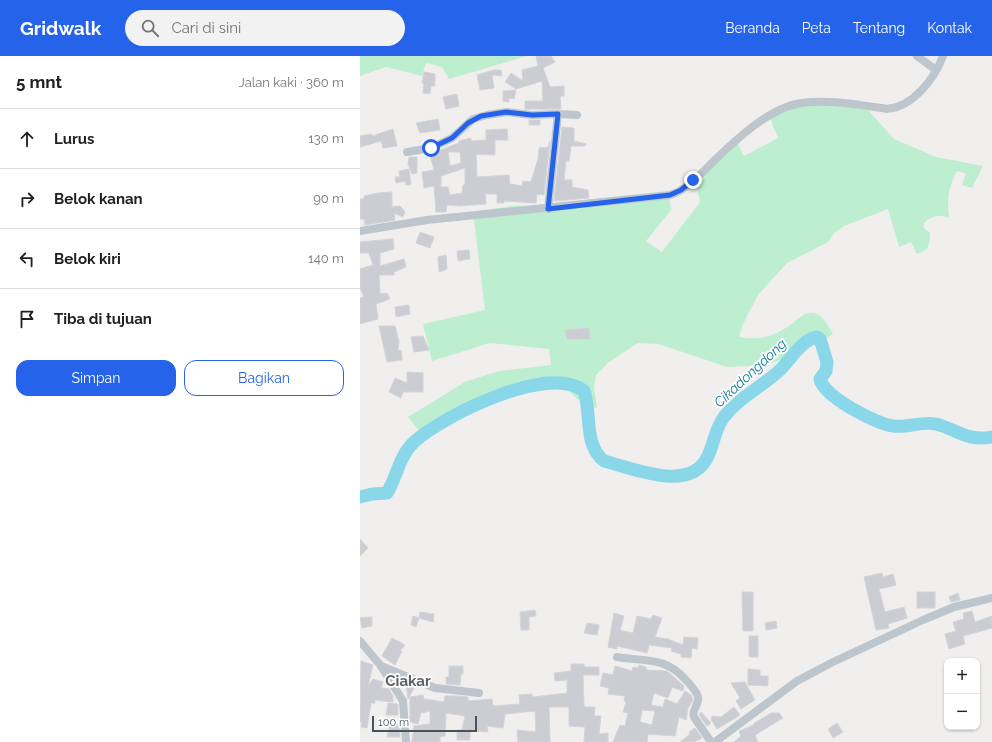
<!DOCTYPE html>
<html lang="id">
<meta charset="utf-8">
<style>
:root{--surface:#fff;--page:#f2f2f2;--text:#202124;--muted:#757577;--line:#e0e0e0;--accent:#2563eb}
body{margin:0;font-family:Raleway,sans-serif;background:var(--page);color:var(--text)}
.controls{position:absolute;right:12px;bottom:12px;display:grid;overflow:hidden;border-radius:8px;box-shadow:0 1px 3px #0004}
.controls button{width:36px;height:36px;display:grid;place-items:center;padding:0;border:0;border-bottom:1px solid var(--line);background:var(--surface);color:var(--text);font:20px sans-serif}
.scale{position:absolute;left:12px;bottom:10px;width:105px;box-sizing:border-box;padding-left:4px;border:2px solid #47525b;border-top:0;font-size:11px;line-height:14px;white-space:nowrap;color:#47525b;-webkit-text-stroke:3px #fff;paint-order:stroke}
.stop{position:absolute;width:12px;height:12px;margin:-9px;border:3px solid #2563eb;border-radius:50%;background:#fff}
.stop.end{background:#2563eb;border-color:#fff;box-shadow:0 1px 4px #0008}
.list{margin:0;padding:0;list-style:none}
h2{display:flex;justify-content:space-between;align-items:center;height:52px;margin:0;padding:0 16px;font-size:17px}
h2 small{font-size:13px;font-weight:400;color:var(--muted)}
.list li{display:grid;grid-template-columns:26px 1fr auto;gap:12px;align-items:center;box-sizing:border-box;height:60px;padding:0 16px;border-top:1px solid var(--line)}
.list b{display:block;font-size:15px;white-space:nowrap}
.list em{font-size:13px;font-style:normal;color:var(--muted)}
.actions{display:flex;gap:8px;padding:12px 16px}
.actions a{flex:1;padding:9px 0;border:1px solid var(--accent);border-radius:12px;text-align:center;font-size:14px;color:var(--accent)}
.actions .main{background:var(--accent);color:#fff}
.icon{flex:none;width:22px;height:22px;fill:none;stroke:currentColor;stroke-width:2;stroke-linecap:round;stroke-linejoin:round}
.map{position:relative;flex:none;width:632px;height:686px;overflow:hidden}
header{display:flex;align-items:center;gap:24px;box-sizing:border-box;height:56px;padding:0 20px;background:var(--accent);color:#fff}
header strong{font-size:19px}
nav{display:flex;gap:22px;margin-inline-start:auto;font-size:14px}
.search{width:280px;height:36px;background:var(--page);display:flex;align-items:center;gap:10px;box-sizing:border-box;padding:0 14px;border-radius:22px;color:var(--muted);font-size:15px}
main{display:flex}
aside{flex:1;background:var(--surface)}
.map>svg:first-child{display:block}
</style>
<header>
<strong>Gridwalk</strong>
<div class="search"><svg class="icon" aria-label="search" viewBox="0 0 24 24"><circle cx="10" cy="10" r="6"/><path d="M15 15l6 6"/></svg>Cari di sini</div>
<nav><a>Beranda</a><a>Peta</a><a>Tentang</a><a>Kontak</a></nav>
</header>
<main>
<aside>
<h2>5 mnt<small>Jalan kaki · 360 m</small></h2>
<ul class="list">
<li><svg class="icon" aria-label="ahead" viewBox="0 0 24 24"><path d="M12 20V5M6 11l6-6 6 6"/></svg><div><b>Lurus</b></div><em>130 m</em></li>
<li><svg class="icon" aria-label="right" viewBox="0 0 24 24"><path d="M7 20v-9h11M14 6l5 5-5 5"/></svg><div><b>Belok kanan</b></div><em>90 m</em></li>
<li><svg class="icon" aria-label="left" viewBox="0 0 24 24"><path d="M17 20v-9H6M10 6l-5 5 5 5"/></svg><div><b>Belok kiri</b></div><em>140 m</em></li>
<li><svg class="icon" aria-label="arrive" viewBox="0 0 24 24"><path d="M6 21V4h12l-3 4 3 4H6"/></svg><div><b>Tiba di tujuan</b></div></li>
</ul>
<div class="actions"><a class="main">Simpan</a><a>Bagikan</a></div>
</aside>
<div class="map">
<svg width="632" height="686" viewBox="0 0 632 686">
<rect width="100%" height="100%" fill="#f1eeee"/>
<path fill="#bdeecf" d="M0 0H167L89 23 82 11 66 7 62 20 26 11 0 20Z
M473 45 508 54 534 83 576 101 623 110 612 132 602 129 606 117 597 115C588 133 587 141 589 161 578 159 572 159 564 167V172L570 177V184L567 193 557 198 551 186 539 191 528 153 484 170 474 177 468 186 427 207 398 239 383 268 379 281C400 285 416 280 433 267 438 263 444 257 449 257 461 255 468 269 473 278L437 298 414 306 389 310 367 311 299 288 278 287 249 306 236 319 234 332 237 352 223 348 202 329C153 335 106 356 62 378L48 361 105 326 139 315 191 309 189 293 130 287 72 305 63 268 125 254 113 156 152 150 198 149 309 140 311 154 286 185 302 196 340 146 337 133 351 110 377 86 384 100 418 82 410 62 444 48Z"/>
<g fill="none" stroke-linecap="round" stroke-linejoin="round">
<path stroke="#8bd7ea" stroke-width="13" d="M0 441 12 438 27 437C37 421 39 400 54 386 83 360 188 307 224 335 232 358 223 388 244 405 273 412 331 438 348 400 354 388 355 372 364 361 379 341 404 330 422 312 431 302 443 283 457 281L460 283 467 306 466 315 460 323C463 340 516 368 533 370 547 372 562 365 576 368 596 373 607 386 632 381"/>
</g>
<path fill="#cbcdd3" stroke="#d2d4d9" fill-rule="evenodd" d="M176 0H191L195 6 183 12 190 31 204 30V40H200L201 53H165V45H183L182 25 156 33 145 26 151 17 163 25 162 14 178 10Z
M134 14H141L142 20 132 19 134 32 120 34 117 19Z
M64 16 75 18V30H71L70 38 63 37 64 29 62 26Z
M156 34 154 43 149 42V46L143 45V35Z
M97 38 99 50 86 53 83 41Z
M78 63 80 74 60 77 56 67Z
M169 64H180V69H169Z
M202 71 214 72V85L226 88 225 90H211L209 105H206L204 124H212V131L228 134 229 142 194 145Z
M33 73 37 90 23 92 21 85 0 91V80L12 78V80Z
M147 73 148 84H135V99L116 98 117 121 149 119 150 128 162 130 163 125 171 126 178 103 179 92 188 91 190 85 184 139 177 138 176 147 144 145V147H137V138H125L126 148 99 150 87 149 86 156H76L74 130 64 132 62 116 74 114 70 98 99 87V85L111 82V85L126 84V74ZM88 96H100L101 107 90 110ZM105 112V128L103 129 102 137 90 139 88 131H81V120Z
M49 101H57V117L52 118 48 108Z
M49 113 51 129H46L45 125 36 127 35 121H40L39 115Z
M32 136V151L40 150 45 156 43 161 34 157 35 164 5 169 4 163H0V143H4V140L18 137Z
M60 176 74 181 70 192 56 187Z
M33 183 34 193 20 197V210L44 203 46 211 34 216V219H19L20 238 27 237 30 243 16 248 18 263 0 268V242L4 241 0 232V213L13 209 9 197H0V186Z
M109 194 110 203 98 205 97 195Z
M86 199 87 213 79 216 78 201Z
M49 249 50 258 36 261 35 251Z
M19 270H35L39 285 38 295 41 294 42 304 27 306Z
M229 272 230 283H207L205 274Z
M63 280 69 294 54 296 51 281Z
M47 316 63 317V336H43L41 342 29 336 35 322 47 327Z
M0 483 8 492 0 500Z
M522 517 523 521 533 518 536 529 519 533 525 556 544 551 547 562 528 568 529 572 516 574 504 521Z
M382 536H393V575H383Z
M557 536H575V552H557Z
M598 537 600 544 591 546 589 541Z
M175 554 176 560 169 561V574H161L160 556Z
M612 555 615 566 632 560V572L603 580 605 588 589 593 585 578 596 575 593 566 604 563 603 557Z
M60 556 74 558 73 566 59 562Z
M254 557 264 560 260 574 273 577 277 560 291 563 293 559 302 562 295 581 308 583 323 589 324 581 338 582 337 593 332 592 331 602 321 601V598L311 595 312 592 289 589 287 597 257 590V593L248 591Z
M53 560 59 562 56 571 51 569Z
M12 561V570L2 572 0 562Z
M416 565 417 572 406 574 405 567Z
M227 567 239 569 237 579 224 577Z
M389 580H398V601H389Z
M32 582 45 589 40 595H42L35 609 22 600Z
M1 605 13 609 8 630 13 623 23 626 21 632 29 633 33 640V646L15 644V647H11L7 672 1 671 2 666H0Z
M211 608H224V611H239V619H223L224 651H235L234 660H241L239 678 248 677V686H224L225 671 209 670V651H189L190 686H158L157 674 176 676 175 655 145 658 143 672 127 670 128 676 110 675V684H97V674H102L105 660 86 657 85 680 80 681V686H52L54 670 70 668V655L61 657 58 668 50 666V641L63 639 64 643 84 646 85 640H96L108 641V645L132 643 133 650 160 648 159 639 172 638V641L207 637V624L195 625 194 617 211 615Z
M279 609 286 611V614L307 615 324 630 323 635 312 631 308 642 294 637 291 649 303 651 305 643 317 648 325 635 331 639 333 644 328 652 326 664 319 661 315 680 288 678 287 686H253L260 669 265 670 268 657 263 656 266 646 264 645 265 640 248 638 249 632 240 630 243 617 253 619 255 610 272 615 273 611 278 612ZM282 654 295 655 292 669 280 666Z
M89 610H103V618H101L100 629 86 628V621H89Z
M388 613 400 614V620H408V630L388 629Z
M385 626 395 644 381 653 376 645 380 642 371 627Z
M46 627 54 632 48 643Z
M28 647 38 648V659H26Z
M374 651 380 659 357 673 351 663 352 660 361 661Z
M341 656 351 667 347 670 339 659Z
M411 657H419L423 662 395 679 398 686H374L381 680 379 675 394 669 393 668Z
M477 667 483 676 473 682 468 673Z
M30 669H39L40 681H27Z
M335 672 342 682 334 686H320L330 678 329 676Z"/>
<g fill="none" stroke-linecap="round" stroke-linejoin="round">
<path stroke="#bdc6cd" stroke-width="8" d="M557 0 576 14
M47 96 71 92 92 82 113 63 127 59 147 56 172 59 198 58
M188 153 198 58 217 59
M0 175 67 164 310 139C329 133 344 114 358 101 379 81 407 55 436 48 463 42 500 49 527 53 553 51 575 22 583 0
M0 585 21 610 43 645 46 686
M257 601C285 606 304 600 325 623 330 628 336 634 338 641 340 648 331 654 334 661L351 686
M21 610 75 632 119 637
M355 686 437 625 473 606 563 564 594 551 632 542"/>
</g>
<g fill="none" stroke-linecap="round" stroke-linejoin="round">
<path stroke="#2563eb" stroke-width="5" d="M71 92 92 82 108 67 121 60 146 56 172 59 198 58 188 153 310 139 321 134 333 124"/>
</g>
<g text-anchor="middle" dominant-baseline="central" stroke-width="3.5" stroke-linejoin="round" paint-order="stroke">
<g font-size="14" font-style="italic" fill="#0f7c96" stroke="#fff">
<text transform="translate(390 317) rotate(-43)">Cikadongdong</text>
</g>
<g font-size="15" font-weight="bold" fill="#5b5e63" stroke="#fff">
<text x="48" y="625">Ciakar</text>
</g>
</g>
</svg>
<div class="controls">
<button>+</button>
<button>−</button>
</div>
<div class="scale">100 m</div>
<div class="stop" style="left:71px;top:92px"></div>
<div class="stop end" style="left:333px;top:124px"></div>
</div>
</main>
